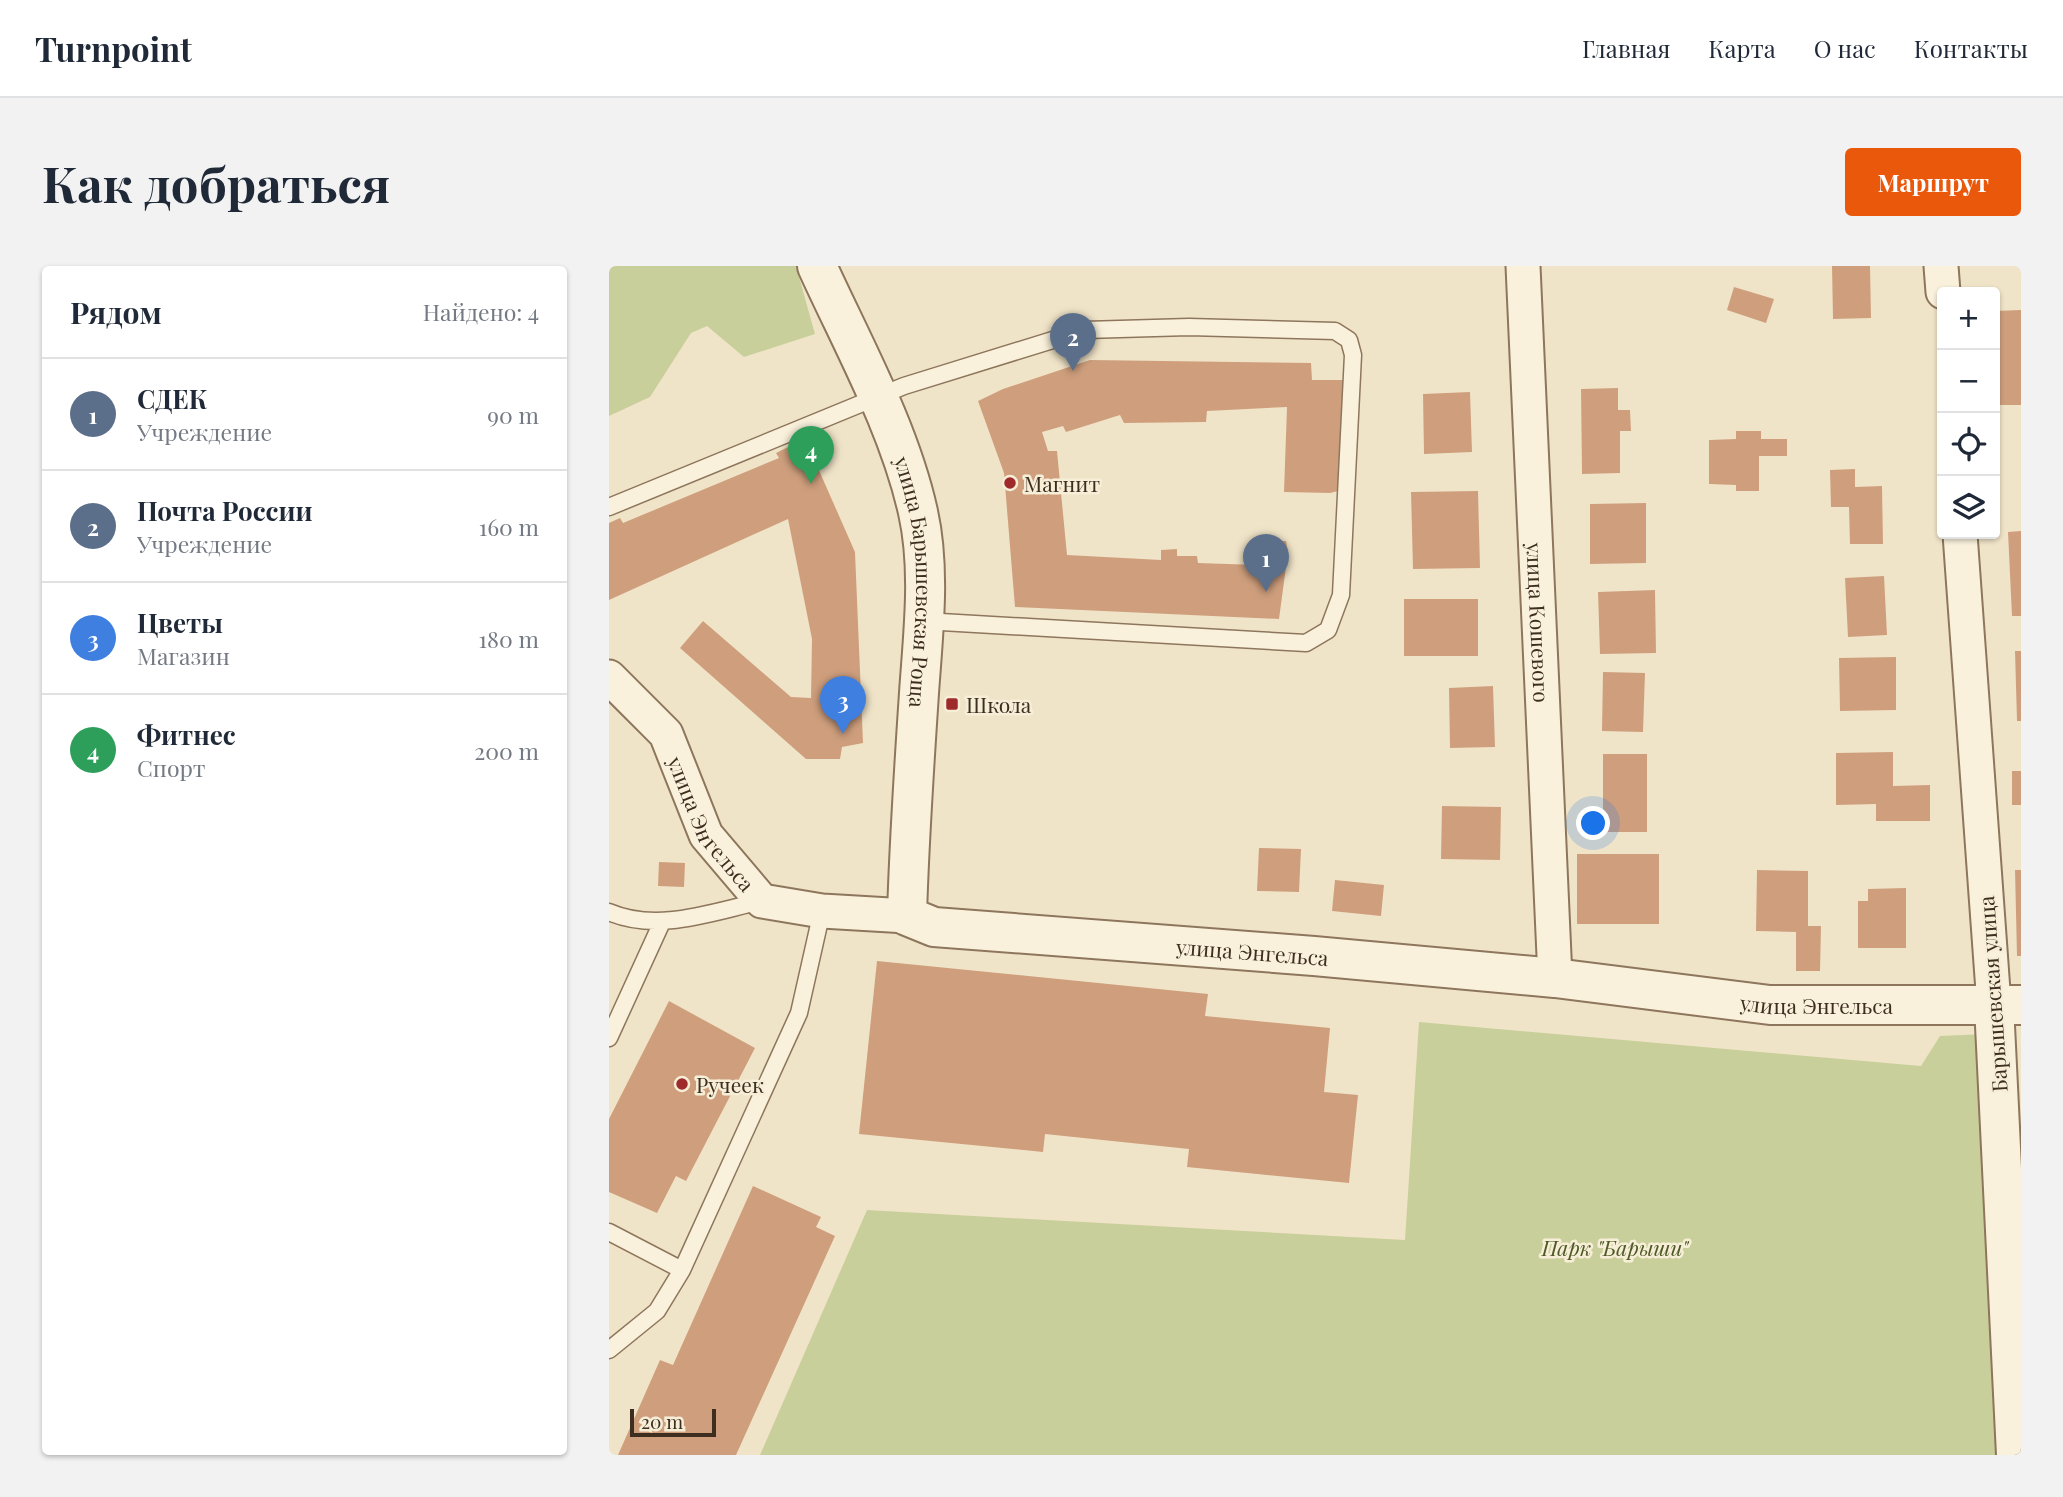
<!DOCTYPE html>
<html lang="ru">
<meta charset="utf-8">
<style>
:root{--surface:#fff;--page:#f2f2f3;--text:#1f2937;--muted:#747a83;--line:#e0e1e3;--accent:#ea580c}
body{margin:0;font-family:"Playfair Display",serif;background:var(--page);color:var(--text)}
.controls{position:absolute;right:21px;top:21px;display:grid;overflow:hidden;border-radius:7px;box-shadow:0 2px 5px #0004}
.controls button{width:63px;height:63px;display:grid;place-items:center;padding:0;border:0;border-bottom:2px solid var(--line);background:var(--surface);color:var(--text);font:35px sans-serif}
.scale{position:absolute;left:21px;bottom:18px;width:86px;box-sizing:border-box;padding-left:7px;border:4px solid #3d2e20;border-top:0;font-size:19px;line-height:24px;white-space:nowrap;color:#3d2e20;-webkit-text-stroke:5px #f7eed8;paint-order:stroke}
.you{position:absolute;left:985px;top:558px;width:24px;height:24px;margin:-18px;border:5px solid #fff;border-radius:50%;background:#1a73e8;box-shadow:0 0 0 10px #1a73e833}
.badge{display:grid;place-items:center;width:46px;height:46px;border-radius:50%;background:var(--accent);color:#fff;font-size:23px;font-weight:700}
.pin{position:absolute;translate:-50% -58px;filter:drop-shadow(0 2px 4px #0008)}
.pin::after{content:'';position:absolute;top:37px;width:24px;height:21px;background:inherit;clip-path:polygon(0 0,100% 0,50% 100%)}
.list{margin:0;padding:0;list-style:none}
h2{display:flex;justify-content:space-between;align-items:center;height:91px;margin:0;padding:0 28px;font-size:30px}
h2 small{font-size:23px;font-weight:400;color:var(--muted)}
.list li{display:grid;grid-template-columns:46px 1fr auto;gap:21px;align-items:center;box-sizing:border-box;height:112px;padding:0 28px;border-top:2px solid var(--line)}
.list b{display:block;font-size:26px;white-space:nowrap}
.list p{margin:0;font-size:23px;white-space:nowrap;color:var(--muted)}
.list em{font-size:23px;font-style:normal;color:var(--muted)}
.icon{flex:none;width:38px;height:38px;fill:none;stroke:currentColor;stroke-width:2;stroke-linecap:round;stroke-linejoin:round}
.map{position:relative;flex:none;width:1412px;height:1189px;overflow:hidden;border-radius:7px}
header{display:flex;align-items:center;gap:42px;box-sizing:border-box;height:98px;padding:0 35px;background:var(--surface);border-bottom:2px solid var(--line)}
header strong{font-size:33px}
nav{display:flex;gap:38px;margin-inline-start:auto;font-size:24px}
.intro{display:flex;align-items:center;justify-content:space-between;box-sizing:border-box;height:168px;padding:0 42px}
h1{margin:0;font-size:49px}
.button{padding:18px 32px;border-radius:7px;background:var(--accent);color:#fff;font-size:24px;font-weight:700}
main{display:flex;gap:42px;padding:0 42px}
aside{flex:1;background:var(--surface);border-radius:7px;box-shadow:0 2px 5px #0004}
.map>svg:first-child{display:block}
</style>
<header>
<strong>Turnpoint</strong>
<nav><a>Главная</a><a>Карта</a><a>О нас</a><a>Контакты</a></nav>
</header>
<div class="intro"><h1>Как добраться</h1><a class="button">Маршрут</a></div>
<main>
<aside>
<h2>Рядом<small>Найдено: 4</small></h2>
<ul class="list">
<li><span class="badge" style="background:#5c6f8a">1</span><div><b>СДЕК</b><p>Учреждение</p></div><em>90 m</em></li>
<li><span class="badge" style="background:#5c6f8a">2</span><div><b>Почта России</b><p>Учреждение</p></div><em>160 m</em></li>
<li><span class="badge" style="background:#3f7fe0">3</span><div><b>Цветы</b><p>Магазин</p></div><em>180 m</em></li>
<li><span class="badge" style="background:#2e9e5b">4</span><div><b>Фитнес</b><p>Спорт</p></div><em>200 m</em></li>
</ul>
</aside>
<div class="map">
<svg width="1412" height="1189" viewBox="0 0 1412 1189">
<rect width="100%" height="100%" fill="#f0e4c8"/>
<path fill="#c9cf9b" d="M0 0H187L206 68 135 91 98 60 82 67 41 131 0 150Z
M810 756 1312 800 1331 770 1377 768 1399 1189H151L258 944 796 974Z"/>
<path fill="#cf9f7d" d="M1223 0H1261L1262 52 1224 53Z
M1125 21 1165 33 1157 57 1118 44Z
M1412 44V139H1386V45Z
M481 94 702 97 703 114H737L733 224 721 227 675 226 678 141 598 145 597 156 515 157 511 149 457 166 454 160 433 166 439 185H448L458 289 552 294V284L568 283V290H588L589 297 648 299 647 276 677 275 679 286 670 353 406 341 395 207 369 135 394 123Z
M1009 122V144H1021L1022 165H1011V207L973 208 972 123Z
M861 126 863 186 815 188 814 128Z
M1127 165H1152V173H1178V190H1150V225H1127V219L1100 218V174L1127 173Z
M179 181 184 191 201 184 246 286 254 477 233 481 231 493H197L71 382 94 355 182 431 202 432 203 373 179 253 0 334V257L11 252 14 257 170 192 167 187Z
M1246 203V221L1273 220 1274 278H1241L1240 241H1222L1221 204Z
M869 225 871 302 804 303 802 226Z
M1037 237V297L981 298V238Z
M1412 265V350H1403L1399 266Z
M1275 310 1278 369 1239 371 1236 312Z
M1046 324 1047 387 991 388 989 326Z
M795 333H869V390H795Z
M1406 385H1412V455H1408Z
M1287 391V444L1231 445 1230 392Z
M994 406 1036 407 1034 466 993 465Z
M884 420 886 481 841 482 840 422Z
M1284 486V520L1321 519V555H1267V538L1227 539V487Z
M994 488H1038V566H994Z
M1403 505H1412V539H1403Z
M833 540 892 541 891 594 832 593Z
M650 582 692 583 690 626 648 625Z
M968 588H1050V658H968Z
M50 596 76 597 75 621 49 620Z
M1148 604 1199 605V660H1212L1211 705H1187V666L1147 665Z
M1406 604H1412V690H1408Z
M726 614 775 619 772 650 723 645Z
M1297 622V682H1249V635H1259V623Z
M268 695 599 728 596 750 721 762 715 826 749 829 740 917 578 901 580 883 436 868 434 886 250 868Z
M60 735 146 782 77 915 67 910 48 947 0 926V853Z
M144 920 212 951 207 961 226 970 127 1189H9L51 1094 64 1099Z"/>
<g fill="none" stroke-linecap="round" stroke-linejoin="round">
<defs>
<path id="service" d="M0 241 295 120 476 64 580 61 726 65 740 74 744 89 732 329 719 364 697 377 315 355
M0 646C49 667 102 646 153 635
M0 772 53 656
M0 966 73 1004
M0 1084 48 1045 73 1004 190 747 213 645"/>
<g id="minor">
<path id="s1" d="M914 0 946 712"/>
<path d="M1332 0 1334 26"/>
<path d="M1351 268 1385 739"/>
<path id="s2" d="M0 411 57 468 97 569 153 635 213 645 298 650"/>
</g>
<g id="tertiary">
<path id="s3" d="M208 0C244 79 290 161 309 246 322 304 314 368 310 427 305 502 300 576 298 650L325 661 705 690 946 712 1161 739H1412"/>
<path d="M1385 739 1407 1189"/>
</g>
</defs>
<use href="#service" stroke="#8d765c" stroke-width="19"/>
<use href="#minor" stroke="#8d765c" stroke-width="37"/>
<use href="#tertiary" stroke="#8d765c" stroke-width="42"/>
<use href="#service" stroke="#faf1dc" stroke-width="16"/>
<use href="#minor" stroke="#faf1dc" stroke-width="33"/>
<use href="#tertiary" stroke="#faf1dc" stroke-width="38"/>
</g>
<g fill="#9e2a2b" stroke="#f7eed8" stroke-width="2.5">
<circle cx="401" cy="217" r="7"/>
<rect x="336" y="431" width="14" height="14" rx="3.5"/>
<circle cx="73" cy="818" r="7"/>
</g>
<g text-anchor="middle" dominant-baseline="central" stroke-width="5" stroke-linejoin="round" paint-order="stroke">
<g font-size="21" fill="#3d2e20" stroke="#f7eed8" text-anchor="start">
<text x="415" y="217">Магнит</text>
<text x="357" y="438">Школа</text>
<text x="87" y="818">Ручеек</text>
</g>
<g font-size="21" fill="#3d2e20" stroke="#f7eed8">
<text stroke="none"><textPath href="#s3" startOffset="336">улица Барышевская Роща</textPath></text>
<text stroke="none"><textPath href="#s1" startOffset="357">улица Кошевого</textPath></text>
<text stroke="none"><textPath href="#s2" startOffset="182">улица Энгельса</textPath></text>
<text stroke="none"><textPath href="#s3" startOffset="1020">улица Энгельса</textPath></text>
<text transform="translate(1383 728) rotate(-94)">Барышевская улица</text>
<text stroke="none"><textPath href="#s3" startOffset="1587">улица Энгельса</textPath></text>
</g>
<g font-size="21" font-style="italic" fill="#4d5a26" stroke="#f7eed8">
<text x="1006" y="981">Парк "Барыши"</text>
</g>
</g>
</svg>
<div class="controls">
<button>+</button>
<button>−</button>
<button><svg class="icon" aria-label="locate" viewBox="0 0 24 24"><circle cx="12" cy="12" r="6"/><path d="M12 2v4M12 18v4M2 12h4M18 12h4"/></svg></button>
<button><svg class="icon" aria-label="layers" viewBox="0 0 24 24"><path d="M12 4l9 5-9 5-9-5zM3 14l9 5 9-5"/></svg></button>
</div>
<div class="scale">20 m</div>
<div class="you"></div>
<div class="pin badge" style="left:657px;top:326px;background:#5c6f8a">1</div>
<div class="pin badge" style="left:464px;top:105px;background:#5c6f8a">2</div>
<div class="pin badge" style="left:234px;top:468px;background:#3f7fe0">3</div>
<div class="pin badge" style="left:202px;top:218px;background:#2e9e5b">4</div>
</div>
</main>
